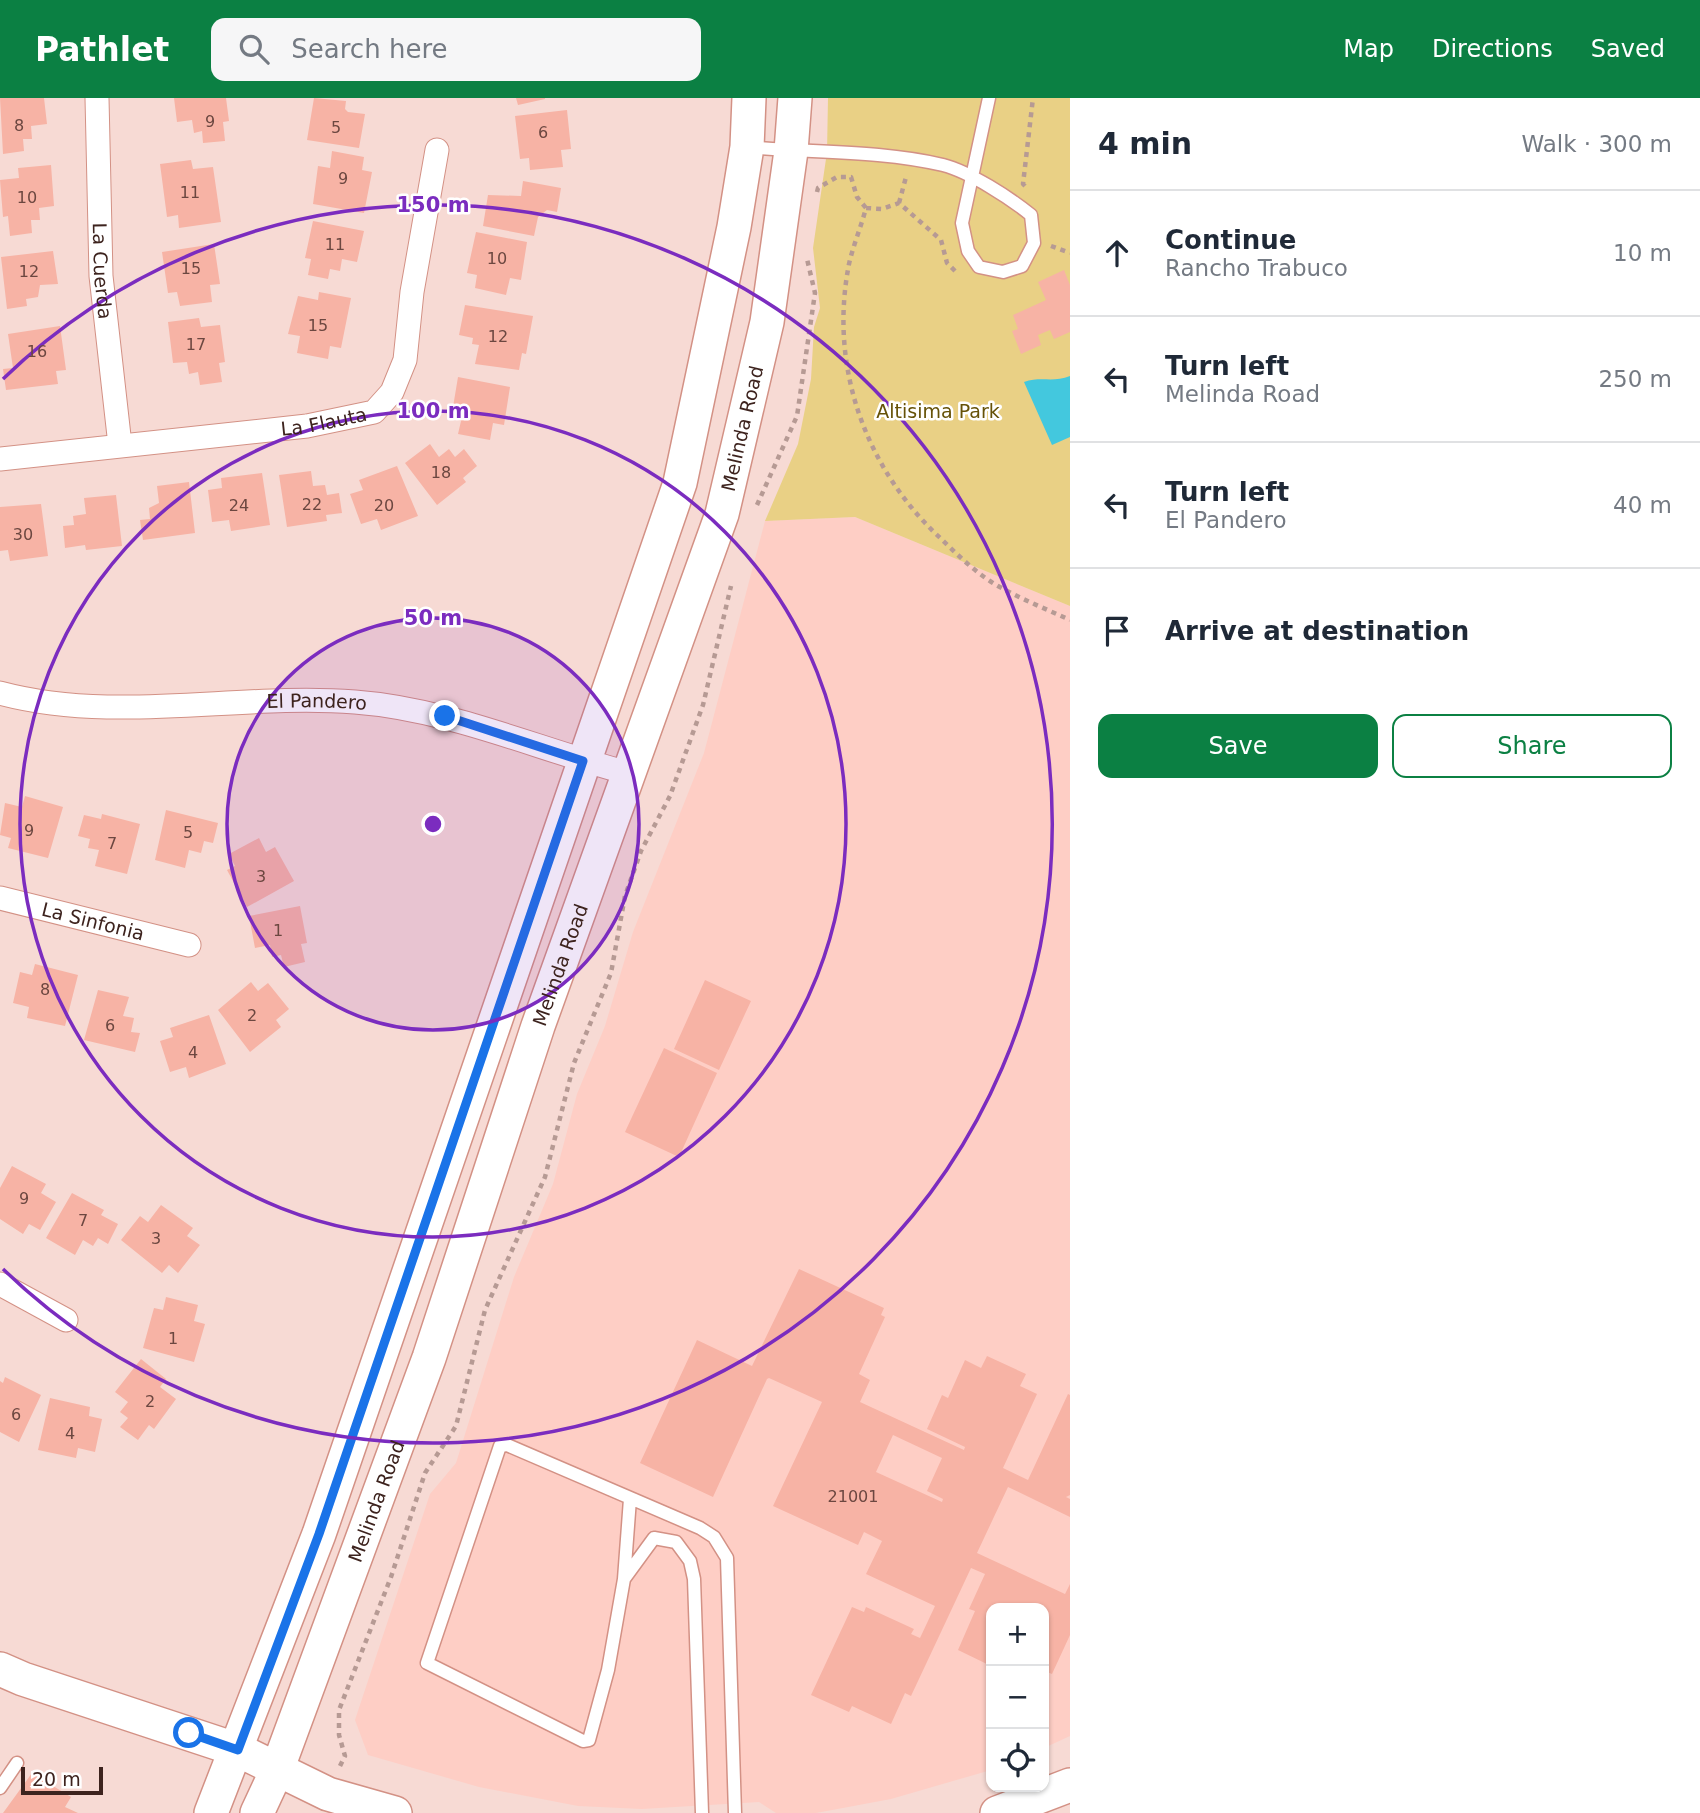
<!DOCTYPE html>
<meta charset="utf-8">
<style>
:root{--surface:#fff;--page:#f6f6f7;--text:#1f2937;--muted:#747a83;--line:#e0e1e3;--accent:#0b8043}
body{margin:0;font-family:"DejaVu Sans",sans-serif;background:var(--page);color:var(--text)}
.controls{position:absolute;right:21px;bottom:21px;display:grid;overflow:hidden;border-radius:14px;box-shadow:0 2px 5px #0004}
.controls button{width:63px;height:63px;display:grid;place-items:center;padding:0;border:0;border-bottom:2px solid var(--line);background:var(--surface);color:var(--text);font:35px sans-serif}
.scale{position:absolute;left:21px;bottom:18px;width:82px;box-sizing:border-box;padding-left:7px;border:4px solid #3d231e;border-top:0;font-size:19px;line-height:24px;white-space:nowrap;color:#3d231e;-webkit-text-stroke:5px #fff;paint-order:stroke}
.stop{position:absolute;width:21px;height:21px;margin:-16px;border:5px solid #1a73e8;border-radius:50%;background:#fff}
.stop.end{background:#1a73e8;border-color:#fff;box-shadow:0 2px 7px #0008}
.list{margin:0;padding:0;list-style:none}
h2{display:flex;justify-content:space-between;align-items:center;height:91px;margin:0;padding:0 28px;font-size:30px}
h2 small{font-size:23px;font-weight:400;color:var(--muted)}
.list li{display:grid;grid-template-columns:46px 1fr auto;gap:21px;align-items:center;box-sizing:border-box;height:126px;padding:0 28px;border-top:2px solid var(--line)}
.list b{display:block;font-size:26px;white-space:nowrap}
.list p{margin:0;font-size:23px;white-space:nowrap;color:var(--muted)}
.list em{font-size:23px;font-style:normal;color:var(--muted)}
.actions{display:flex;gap:14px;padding:21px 28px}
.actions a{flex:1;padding:16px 0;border:2px solid var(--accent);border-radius:14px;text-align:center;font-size:24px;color:var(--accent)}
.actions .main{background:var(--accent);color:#fff}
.icon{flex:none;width:38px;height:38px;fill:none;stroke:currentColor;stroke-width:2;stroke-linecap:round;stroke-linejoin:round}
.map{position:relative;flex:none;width:1070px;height:1715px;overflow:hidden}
header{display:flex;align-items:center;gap:42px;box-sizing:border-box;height:98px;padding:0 35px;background:var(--accent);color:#fff}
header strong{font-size:33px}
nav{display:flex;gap:38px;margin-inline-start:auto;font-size:24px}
.search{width:490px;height:63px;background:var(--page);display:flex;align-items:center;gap:18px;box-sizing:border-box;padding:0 24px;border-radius:14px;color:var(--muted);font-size:26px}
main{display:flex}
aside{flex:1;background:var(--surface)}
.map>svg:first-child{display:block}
</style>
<header>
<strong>Pathlet</strong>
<div class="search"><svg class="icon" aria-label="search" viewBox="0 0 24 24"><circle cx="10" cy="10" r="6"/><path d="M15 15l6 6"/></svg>Search here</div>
<nav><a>Map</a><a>Directions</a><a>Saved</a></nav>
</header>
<main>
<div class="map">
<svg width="1070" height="1715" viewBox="0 0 1070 1715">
<rect width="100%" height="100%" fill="#f7dad4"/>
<path fill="#fecec5" d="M855 419 1070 508V1638L1044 1650V1510H991V1672L891 1701 816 1715H776L759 1704 642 1711 578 1708 479 1689 368 1657 355 1622 430 1396 456 1365 514 1179 553 1086 577 996 605 928 633 834 704 655 765 423Z"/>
<path fill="#e9d085" d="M828 0H1070V508L855 419 765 423 798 346 811 281 814 229 820 210 813 150 827 54Z"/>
<path fill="#43c8de" d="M1070 278V339L1052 347 1024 284C1041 278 1053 285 1070 278Z"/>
<path fill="#f7b3a5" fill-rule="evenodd" d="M0 0H44L47 26 31 28 32 41H23L24 53 3 56Z
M174 0H226L229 23 223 24 225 43 203 45 202 33 194 35 192 22 177 24Z
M314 0 346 3 345 11 348 14 365 16 359 50 307 42Z
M516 0H545V1L518 7Z
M567 12 571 51 561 52 563 69 530 72 529 60 520 61 515 18Z
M332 53 364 59 362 72 372 74 364 115 313 106 318 68 330 70Z
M191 62 193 71 213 69 221 124 179 130 178 117 167 119 160 66Z
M51 67 54 108 39 110 40 122H31L32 135 10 138 8 118 3 119 0 82 19 80 18 70Z
M523 83 561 90 557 114 547 112 538 119 534 138 483 128 488 97 521 98Z
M313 123 364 133 357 164 342 161 340 173 330 171 328 181 308 177 311 161 305 160Z
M476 134 527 144 521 182 510 180 506 197 475 190 477 177 467 175Z
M214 146 220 186 210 187 212 204 180 208 177 194 168 195 162 154Z
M53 153 58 186 40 187 38 199 26 201 27 208 7 211 1 159Z
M1064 172 1070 187V234L1054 241 1050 232 1038 237 1041 247 1021 256 1012 233 1018 231 1013 217 1046 202 1038 184Z
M319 194 351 200 341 250 330 248 328 261 297 255 300 238 288 236 298 198 318 202Z
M465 207 533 218 526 256 522 255 519 272 475 266 479 247 472 246 473 240 459 237Z
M199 220 201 229 220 227 225 264 219 265 222 284 200 287 198 274 189 276 187 264 173 265 168 224Z
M60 228 66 272 56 273 58 286 6 292 3 271 13 270 8 236Z
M458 279 510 289 504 327 493 325 490 342 458 336 461 323 451 321Z
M430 346 439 359 449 351 455 359 464 351 477 368 463 380 466 384 437 407 405 365Z
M397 368 418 418 381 432 377 421 361 426 350 396 363 392 359 382Z
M311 373 313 388 325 387 327 397 339 395 342 415 326 417 327 423 287 429 279 377Z
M262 375 270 427 231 433 229 422 212 424 208 392 222 390 221 380Z
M189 384 195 435 143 442 140 422 150 421 149 410 159 405 157 388Z
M116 397 122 448 86 452 85 447 65 450 63 428 74 427 73 418 86 416 84 400Z
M41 406 48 458 10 463 8 452 0 453V409Z
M25 698 63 709 48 760 8 750 11 740 0 737 5 705 22 709Z
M166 712 218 725 213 745 204 743 201 755 189 752 185 770 155 762Z
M102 716 140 726 127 776 95 768 99 752 88 750 90 741 78 738 84 717 101 721Z
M259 740 266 754 275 749 294 783 247 809 227 772 235 768 229 756Z
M300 808 307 845 301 846 305 864 284 869 281 857 272 859 270 847 255 850 249 818Z
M35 866 78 877 65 928 27 920 29 909 13 905 20 874 32 877Z
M705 882 751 903 719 972 674 951Z
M251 884 258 893 268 885 289 911 276 922 281 929 250 954 218 912Z
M98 892 129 899 123 918 134 920 131 934 140 935 135 954 84 942Z
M209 917 226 966 189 980 186 969 170 974 160 943 173 939 170 930Z
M664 950 717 975 679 1059 625 1034Z
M12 1068 46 1086 41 1095 56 1104 40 1132 29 1126 23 1136 0 1121V1090Z
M72 1095 104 1112 101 1117 118 1126 108 1146 98 1140 93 1148 83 1142 75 1157 46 1140Z
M161 1107 193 1130 187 1138 200 1147 178 1175 169 1167 162 1175 121 1142 140 1118 148 1124Z
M799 1171 884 1210 881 1217 885 1219 859 1276 870 1282 860 1304 964 1352 965 1349 927 1331 942 1297 948 1300 965 1262 981 1270 987 1258 1026 1276 1020 1288 1037 1296 1003 1370 1028 1382 1068 1296 1070 1297V1397L1066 1399 1070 1401V1419L1008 1389 977 1455 1065 1496 1070 1486V1537L1052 1576 1047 1574 1044 1582V1510H991V1568L958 1552 975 1513 969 1511 985 1476 971 1470 911 1598 905 1595 891 1626 852 1608 849 1614 811 1597 852 1509 864 1514 866 1509 914 1531 911 1536 920 1540 935 1508 866 1476 882 1443 864 1434 858 1447 773 1408 822 1304 769 1280 767 1281 713 1399 640 1365 697 1242 752 1268ZM893 1337 942 1360 927 1393 943 1401 942 1404 876 1374Z
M166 1199 198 1207 194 1223 205 1226 194 1264 143 1250 154 1210 163 1212Z
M141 1261 166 1281 160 1289 176 1301 154 1331 149 1327 138 1342 120 1329 128 1320 120 1314 128 1304 115 1294Z
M5 1279 41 1297 19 1344 0 1334V1283L3 1285Z
M50 1300 90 1309 89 1318 102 1321 95 1354 78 1350 76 1360 38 1352Z
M32 1675 71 1699 65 1709 78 1715H3Z"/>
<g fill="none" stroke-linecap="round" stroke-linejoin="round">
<defs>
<path id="lane" d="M747 49C812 55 879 52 943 67 970 74 1010 100 1031 117L1034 145 1022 168 1003 174 979 169 968 153 962 125 989 0
M624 1481 630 1401
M0 1690 17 1665
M702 1715 694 1481 690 1463 676 1444 654 1440 624 1481 608 1572 589 1642 583 1643 427 1565 500 1348 507 1347 700 1430 714 1439 727 1460 735 1715"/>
<g id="street">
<path id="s1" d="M97 0 101 178 120 347"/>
<path id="s2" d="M0 361 307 328 374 314 392 294 405 262 412 194 437 52"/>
<path id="s3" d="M0 595C116 626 237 595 355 604 449 611 537 651 628 675"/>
<path id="s4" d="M0 800 189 847"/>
<path d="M0 1186 66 1222"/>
</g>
<g id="secondary">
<path d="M0 1571 23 1581 238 1652 328 1696 395 1715"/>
<path d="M211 1715 319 1436 680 385 734 129 747 49 749 0"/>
<path id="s5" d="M257 1715 277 1672 429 1260 538 928 722 416 767 224 791 53 795 0"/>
<path d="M997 1715 1070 1687"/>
</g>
</defs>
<use href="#lane" stroke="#d39185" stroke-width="15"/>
<use href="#street" stroke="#d39185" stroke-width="25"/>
<use href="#secondary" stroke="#d39185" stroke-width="36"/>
<path stroke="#b69a94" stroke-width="4.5" stroke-dasharray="5 5" stroke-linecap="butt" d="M1025 88 1023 86 1033 0
M817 94 818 90 837 79H851L857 99 866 110
M899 105 906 79
M1051 148 1070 155
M955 173 947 165 941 142 899 105 882 111 866 110C861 129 853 148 849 166 829 267 864 367 937 437 956 455 975 475 998 488 1021 501 1046 511 1070 522
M757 407 797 318 815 195 807 161
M340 1668 345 1658 339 1637V1612L391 1479 425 1375 456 1328 485 1212 545 1079 574 965 611 875 625 798 641 753 670 698 703 607 731 488"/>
<use href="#lane" stroke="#fff" stroke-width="12"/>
<use href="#street" stroke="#fff" stroke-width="23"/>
<use href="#secondary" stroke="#fff" stroke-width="33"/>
</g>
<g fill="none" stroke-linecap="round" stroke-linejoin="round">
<path stroke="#1a73e8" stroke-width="9" d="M189 1635 238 1652 319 1436 583 663 445 618"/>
</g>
<circle cx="433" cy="726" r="206" fill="#7b2cbf" fill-opacity=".12"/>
<g fill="none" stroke="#7b2cbf" stroke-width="3.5">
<circle cx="433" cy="726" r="206"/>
<circle cx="433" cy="726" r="413"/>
<path d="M3 281A619 619 0 1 1 3 1171"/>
</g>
<g text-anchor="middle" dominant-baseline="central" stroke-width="5" stroke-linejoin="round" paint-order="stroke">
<g font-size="16" fill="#6c4740">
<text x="210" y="23">9</text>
<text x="19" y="27">8</text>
<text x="336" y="29">5</text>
<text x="543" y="34">6</text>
<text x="343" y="80">9</text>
<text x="190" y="94">11</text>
<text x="27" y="99">10</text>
<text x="335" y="146">11</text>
<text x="497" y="160">10</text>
<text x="191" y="170">15</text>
<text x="29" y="173">12</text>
<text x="318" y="227">15</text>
<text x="498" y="238">12</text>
<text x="196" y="246">17</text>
<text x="37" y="253">16</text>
<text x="441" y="374">18</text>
<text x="312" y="406">22</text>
<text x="239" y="407">24</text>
<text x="384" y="407">20</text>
<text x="23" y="436">30</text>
<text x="29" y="732">9</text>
<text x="188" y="734">5</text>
<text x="112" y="745">7</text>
<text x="261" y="778">3</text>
<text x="278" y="832">1</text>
<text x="45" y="891">8</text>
<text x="252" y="917">2</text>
<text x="110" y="927">6</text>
<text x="193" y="954">4</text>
<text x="24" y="1100">9</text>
<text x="83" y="1122">7</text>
<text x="156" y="1140">3</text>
<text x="173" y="1240">1</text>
<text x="150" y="1303">2</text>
<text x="16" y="1316">6</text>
<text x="70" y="1335">4</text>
<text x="853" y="1398">21001</text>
</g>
<g font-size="19" fill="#3d231e" stroke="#fff">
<text stroke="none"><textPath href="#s1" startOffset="173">La Cuerda</textPath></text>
<text stroke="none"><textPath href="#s2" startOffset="326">La Flauta</textPath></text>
<text stroke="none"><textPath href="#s5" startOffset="1468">Melinda Road</textPath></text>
<text stroke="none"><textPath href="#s3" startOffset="318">El Pandero</textPath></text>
<text stroke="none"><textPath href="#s4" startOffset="96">La Sinfonia</textPath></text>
<text stroke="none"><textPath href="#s5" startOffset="901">Melinda Road</textPath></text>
<text stroke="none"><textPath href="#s5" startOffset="334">Melinda Road</textPath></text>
</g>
<g font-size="19" fill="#665208" stroke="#fff">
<text x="938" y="313">Altisima Park</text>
</g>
</g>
<circle cx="433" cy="726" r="10" fill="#7b2cbf" stroke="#fff" stroke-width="3.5"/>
<g font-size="21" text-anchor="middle" font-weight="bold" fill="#7b2cbf" stroke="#fff" stroke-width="5" stroke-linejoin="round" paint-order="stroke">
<text x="433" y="114">150 m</text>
<text x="433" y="320">100 m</text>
<text x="433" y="527">50 m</text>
</g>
</svg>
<div class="controls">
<button>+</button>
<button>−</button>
<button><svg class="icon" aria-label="locate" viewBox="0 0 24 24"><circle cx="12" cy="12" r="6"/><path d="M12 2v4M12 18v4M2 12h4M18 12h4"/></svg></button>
</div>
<div class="scale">20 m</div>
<div class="stop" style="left:189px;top:1635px"></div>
<div class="stop end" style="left:445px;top:618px"></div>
</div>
<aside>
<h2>4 min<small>Walk · 300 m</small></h2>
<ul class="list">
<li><svg class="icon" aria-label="ahead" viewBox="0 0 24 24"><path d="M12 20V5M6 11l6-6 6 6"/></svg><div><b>Continue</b><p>Rancho Trabuco</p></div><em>10 m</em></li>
<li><svg class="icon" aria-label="left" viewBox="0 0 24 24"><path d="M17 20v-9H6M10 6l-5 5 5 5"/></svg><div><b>Turn left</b><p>Melinda Road</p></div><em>250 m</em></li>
<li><svg class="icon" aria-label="left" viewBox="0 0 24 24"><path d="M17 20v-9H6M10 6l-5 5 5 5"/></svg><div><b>Turn left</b><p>El Pandero</p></div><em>40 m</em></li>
<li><svg class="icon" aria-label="arrive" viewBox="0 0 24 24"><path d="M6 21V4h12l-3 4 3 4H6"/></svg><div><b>Arrive at destination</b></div></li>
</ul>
<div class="actions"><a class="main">Save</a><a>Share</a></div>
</aside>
</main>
